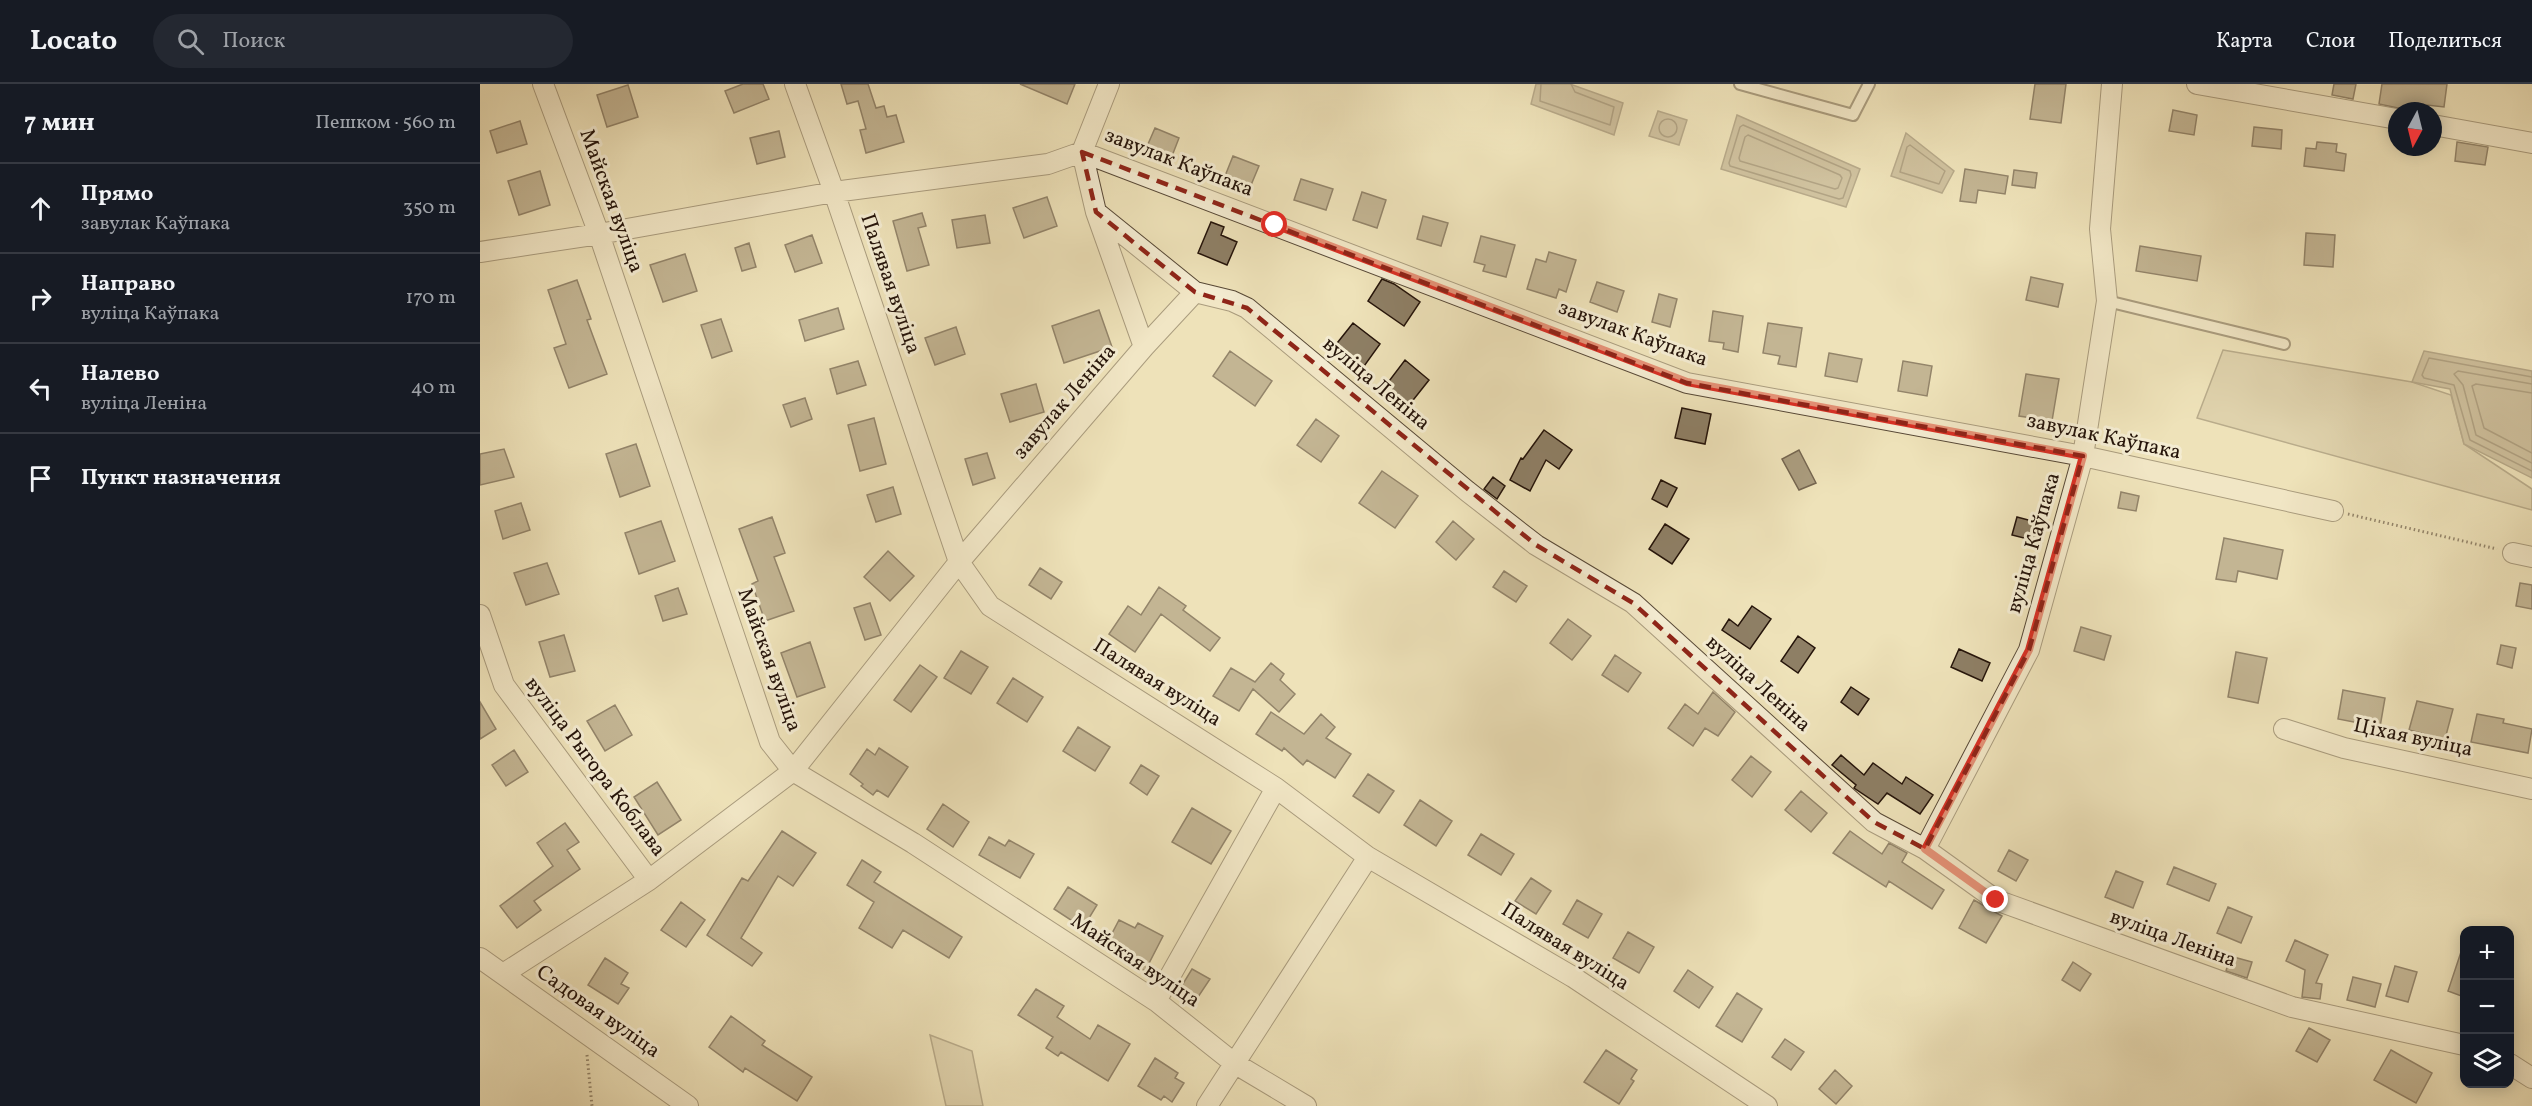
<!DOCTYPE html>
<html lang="ru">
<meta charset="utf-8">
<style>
:root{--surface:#171b24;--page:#242831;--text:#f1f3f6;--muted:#9ea1a6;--line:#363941}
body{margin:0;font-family:Vollkorn,serif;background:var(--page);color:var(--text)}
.controls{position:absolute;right:18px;bottom:18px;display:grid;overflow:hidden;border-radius:12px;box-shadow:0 3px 15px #0003}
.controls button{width:54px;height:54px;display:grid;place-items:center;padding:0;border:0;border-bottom:2px solid var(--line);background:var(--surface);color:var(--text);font:30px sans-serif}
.compass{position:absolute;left:1908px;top:18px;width:54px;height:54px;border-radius:50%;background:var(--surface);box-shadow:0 3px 15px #0003;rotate:187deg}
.stop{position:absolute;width:18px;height:18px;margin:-14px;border:4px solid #d93025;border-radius:50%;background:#fff}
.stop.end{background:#d93025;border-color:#fff;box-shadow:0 2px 6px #0008}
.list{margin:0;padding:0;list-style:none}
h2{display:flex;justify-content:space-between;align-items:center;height:78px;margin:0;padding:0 24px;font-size:26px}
h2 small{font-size:20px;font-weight:400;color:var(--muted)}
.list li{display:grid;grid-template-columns:39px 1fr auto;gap:18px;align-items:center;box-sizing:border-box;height:90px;padding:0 24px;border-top:2px solid var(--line)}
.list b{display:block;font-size:22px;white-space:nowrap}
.list p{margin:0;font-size:20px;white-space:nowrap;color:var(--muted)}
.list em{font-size:20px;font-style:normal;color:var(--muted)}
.icon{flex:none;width:33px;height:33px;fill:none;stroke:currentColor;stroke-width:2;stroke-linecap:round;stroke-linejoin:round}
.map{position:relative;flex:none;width:2052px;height:1022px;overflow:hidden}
header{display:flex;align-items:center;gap:36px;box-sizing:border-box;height:84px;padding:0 30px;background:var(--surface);border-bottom:2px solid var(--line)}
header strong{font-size:28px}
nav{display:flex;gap:33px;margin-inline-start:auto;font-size:21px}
.search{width:420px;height:54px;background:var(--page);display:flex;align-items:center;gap:15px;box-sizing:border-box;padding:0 21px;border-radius:33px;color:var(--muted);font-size:22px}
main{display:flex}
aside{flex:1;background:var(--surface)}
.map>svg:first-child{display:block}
</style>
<header>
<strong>Locato</strong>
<div class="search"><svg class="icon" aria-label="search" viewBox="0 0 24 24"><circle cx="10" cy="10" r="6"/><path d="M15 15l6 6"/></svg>Поиск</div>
<nav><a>Карта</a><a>Слои</a><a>Поделиться</a></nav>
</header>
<main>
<aside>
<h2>7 мин<small>Пешком · 560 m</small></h2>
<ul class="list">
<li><svg class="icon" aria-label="ahead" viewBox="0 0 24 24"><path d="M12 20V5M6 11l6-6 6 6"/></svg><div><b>Прямо</b><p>завулак Каўпака</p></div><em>350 m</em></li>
<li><svg class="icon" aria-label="right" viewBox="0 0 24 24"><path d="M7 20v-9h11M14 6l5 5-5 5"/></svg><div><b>Направо</b><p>вуліца Каўпака</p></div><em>170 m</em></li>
<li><svg class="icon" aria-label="left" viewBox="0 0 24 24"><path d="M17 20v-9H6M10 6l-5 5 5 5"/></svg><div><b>Налево</b><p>вуліца Леніна</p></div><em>40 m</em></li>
<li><svg class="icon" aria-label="arrive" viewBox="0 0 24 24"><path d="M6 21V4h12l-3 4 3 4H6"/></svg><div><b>Пункт назначения</b></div></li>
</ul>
</aside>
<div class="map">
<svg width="2052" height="1022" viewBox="0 0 2052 1022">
<rect width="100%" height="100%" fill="#eee2b9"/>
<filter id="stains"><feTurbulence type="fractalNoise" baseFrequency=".00333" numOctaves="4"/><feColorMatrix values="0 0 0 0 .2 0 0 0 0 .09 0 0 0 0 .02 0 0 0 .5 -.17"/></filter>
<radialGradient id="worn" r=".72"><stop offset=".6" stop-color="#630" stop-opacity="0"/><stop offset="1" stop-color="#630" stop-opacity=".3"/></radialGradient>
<path fill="#ccbf9b" stroke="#786a52" stroke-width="1.5" d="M1743 266 1932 298 1971 311 1984 360 2052 405V426L1717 334Z
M450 951 492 967 503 1022H466Z"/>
<path fill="#aa9c7e" stroke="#756650" stroke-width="1.5" d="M1056 0H1090L1143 19 1134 51 1051 20Z
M1178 27 1207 36 1199 61 1169 52Z
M1257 31 1380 85 1366 123 1241 85Z
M1426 49 1474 87 1462 109 1411 92Z
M1944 267 2052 287V394L1984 360 1970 305 1932 298Z
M1319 366 1336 399 1319 406 1302 375Z"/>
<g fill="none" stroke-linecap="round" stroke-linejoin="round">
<path stroke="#685844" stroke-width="1.5" d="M1061 0 1060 17 1130 41 1134 23 1095 8 1091 0
M1179 44a9 9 0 1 1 18 0a9 9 0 1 1-18 0Z
M1263 41 1370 87 1371 91 1363 114 1359 115 1250 82 1249 79 1260 43Z
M1268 51 1360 91 1362 94 1358 104 1355 105 1260 77 1259 74 1265 53Z
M1430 61 1465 87 1459 100 1420 88 1427 63Z
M2052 293 1949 274 1942 291 1944 294 1974 301 1990 356 2052 387
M2052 300 1978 287 1974 290 1983 301 1996 351 2052 379
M2052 309 1996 300 1992 302 2004 344 2052 369"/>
</g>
<path fill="#8e7f65" stroke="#25140a" stroke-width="1.5" d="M263 0H283L289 15 254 29 245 7Z
M361 0H388L396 24 404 22 407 33 416 31 424 58 386 69 380 46 386 45 378 17 367 20Z
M540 0H595L587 20Z
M1555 0H1586L1581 39 1550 35Z
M1854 0H1876L1873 15 1852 11Z
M1902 0H1967L1964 23 1947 21 1946 27H1932L1899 20Z
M148 1 158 33 127 43 117 11Z
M1693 26 1717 31 1714 51 1689 47Z
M40 37 47 60 17 69 10 47Z
M1774 43 1802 46 1801 65 1772 62Z
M675 44 699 54 692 72 687 70 684 75 665 67Z
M299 47 305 73 277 80 270 54Z
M1837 58 1857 60 1856 68 1866 70 1864 87 1824 82 1826 64 1836 65Z
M1977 58 2008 63 2005 81 1975 77Z
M753 72 779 82 771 101 766 99 763 105 743 97Z
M1485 85 1528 92 1525 110 1498 106 1496 119 1480 117Z
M1534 86 1557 89 1555 104 1532 101Z
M60 87 70 121 39 131 28 97Z
M821 95 853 105 846 126 814 116Z
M882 108 906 116 897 144 873 136Z
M567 113 577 142 544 154 533 124Z
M442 129 446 142 438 144 449 181 427 187 413 137Z
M505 131 510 159 477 164 472 136Z
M943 132 968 139 961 162 937 155Z
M731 138 744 143 741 151 757 158 747 181 718 169Z
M1826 149 1855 151 1853 183 1824 181Z
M332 151 342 179 315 188 305 161Z
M1001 152 1035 161 1026 193 1003 187 1005 181 994 178Z
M269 159 276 183 262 187 255 164Z
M1660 162 1721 172 1717 197 1656 187Z
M1069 168 1096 176 1086 208 1079 205 1076 214 1047 205 1056 175 1066 178Z
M205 170 217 207 183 218 170 181Z
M1551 193 1583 200 1578 223 1546 216Z
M902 195 914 200 940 218 924 242 888 217Z
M97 196 111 235 107 236 127 290 89 304 74 264 86 260 68 206Z
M1117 198 1144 207 1137 228 1110 218Z
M1179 210 1197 215 1190 243 1172 238Z
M358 224 364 245 325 257 319 236Z
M619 226 632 263 584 279 572 242Z
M1233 227 1263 232 1258 268 1243 265 1244 259 1229 257Z
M241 235 252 267 232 274 221 241Z
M873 239 900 260 882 285 854 263Z
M1288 239 1322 244 1316 283 1298 280 1300 272 1283 269Z
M476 243 485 270 455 281 445 254Z
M750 267 792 297 775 322 733 292Z
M1349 269 1382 275 1377 298 1345 292Z
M925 276 949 296 930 320 906 301Z
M378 277 386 301 357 310 350 285Z
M1423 277 1452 282 1447 312 1418 307Z
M1546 290 1579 295 1572 337 1539 332Z
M556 300 564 328 530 338 521 310Z
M325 314 332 335 311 343 303 321Z
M1202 324 1231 330 1225 360 1195 354Z
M394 334 406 380 380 387 368 341Z
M836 335 859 352 841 378 817 361Z
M1064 346 1092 366 1079 385 1066 376 1050 407 1030 396 1041 374 1043 375Z
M156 360 170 402 140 413 126 370Z
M24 365 34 393 0 401V370Z
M507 369 515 394 493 401 485 375Z
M902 387 938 412 915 444 879 419Z
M1013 393 1025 402 1017 415 1004 405Z
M1181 396 1197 404 1187 423 1172 415Z
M413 403 421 430 396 438 387 411Z
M1641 408 1659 412 1656 427 1638 424Z
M41 419 50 446 23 455 15 427Z
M292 433 305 469 294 473 314 527 285 537 272 500 278 497 259 445Z
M1537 433 1560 439 1556 457 1532 451Z
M181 437 195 477 159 490 145 449Z
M973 437 994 455 976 476 956 458Z
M1185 440 1209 455 1192 480 1169 465Z
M1744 454 1803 466 1797 495 1758 487 1756 498 1736 495Z
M408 467 434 492 410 517 384 493Z
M67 479 79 510 46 521 34 489Z
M560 484 582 498 571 515 549 501Z
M1024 487 1047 502 1036 518 1013 503Z
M2040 499 2052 501V525L2036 522Z
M679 503 706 522 703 526 740 554 730 567 681 530 655 568 629 550 648 522 661 531Z
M198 504 207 530 183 537 175 512Z
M390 519 401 551 385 556 374 524Z
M1272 522 1291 535 1270 565 1242 546 1249 535 1258 542Z
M1088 535 1111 552 1092 576 1070 559Z
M1601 543 1631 552 1624 576 1594 567Z
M84 551 95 587 70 593 59 558Z
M1318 552 1335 564 1318 589 1301 577Z
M330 558 345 603 317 613 301 569Z
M2021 561 2036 564 2032 584 2017 580Z
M1479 565 1510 579 1502 597 1471 583Z
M481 567 508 583 491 610 464 594Z
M1756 568 1787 574 1778 619 1748 613Z
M1135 571 1161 589 1148 608 1122 591Z
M791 579 804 590 800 596 815 610 799 628 773 605 759 627 733 612 751 584 775 598Z
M440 581 457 593 431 628 414 616Z
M533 594 563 613 547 638 517 619Z
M1371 603 1389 615 1378 631 1361 618Z
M1863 606 1905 614 1900 643 1858 635Z
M1233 608 1255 628 1238 652 1225 644 1213 662 1188 644 1205 620 1218 630Z
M1937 617 1973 625 1965 655 1929 646Z
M0 618 16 645 0 655Z
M135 621 152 651 125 667 107 637Z
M791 628 824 650 841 630 855 643 846 654 871 670 855 694 827 676 823 681 804 664 802 667 776 650Z
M1997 630 2024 635 2023 639 2052 645 2048 669 1991 658Z
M598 643 630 663 615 687 583 667Z
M399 664 428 683 408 713 397 706 393 711 381 702 383 700 370 690 387 665 395 671Z
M34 666 48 688 26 702 12 681Z
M1361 671 1384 691 1393 679 1422 700 1426 693 1453 711 1440 730 1407 709 1398 720 1374 704 1376 701 1352 681Z
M1271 672 1291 688 1272 713 1252 696Z
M661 681 679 692 667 711 650 699Z
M888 690 914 707 899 729 873 712Z
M177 698 201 736 178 751 154 713Z
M1321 707 1347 729 1331 748 1305 726Z
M940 716 972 737 956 762 924 741Z
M463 720 489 738 473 763 447 745Z
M712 724 751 747 731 780 692 758Z
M85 739 99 758 87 766 100 785 54 817 61 826 37 844 20 822 73 782 57 759Z
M302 747 336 769 313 802 298 792 261 854 282 869 272 882 227 851 262 794 268 797Z
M1370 747 1402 770 1409 759 1427 769 1422 778 1464 806 1452 825 1409 797 1406 803 1353 769Z
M1001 750 1034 770 1021 791 988 771Z
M509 753 525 762 529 756 554 770 540 794 499 771Z
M1529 766 1548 776 1536 797 1518 787Z
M382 776 401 788 394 798 482 853 469 874 423 846 412 864 379 844 394 818 367 801Z
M1694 783 1736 800 1729 817 1687 800Z
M1636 787 1663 798 1653 824 1625 813Z
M1051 794 1071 807 1056 830 1035 817Z
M588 803 617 821 603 844 574 825Z
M1097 816 1122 830 1108 854 1083 840Z
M1494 816 1522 832 1506 859 1479 844Z
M201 818 225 836 206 863 181 846Z
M1748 823 1772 833 1761 859 1737 849Z
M639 836 655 844 658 839 683 852 665 887 646 877 649 871 627 859Z
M1148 848 1174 863 1159 889 1133 874Z
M1815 856 1848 871 1836 899 1842 900 1840 915 1822 913 1825 886 1806 877Z
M1982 865H1984V913L1968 907Z
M1750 872 1772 878 1767 894 1746 887Z
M125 874 148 889 141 900 149 904 138 920 108 901Z
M1593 878 1611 890 1600 907 1582 896Z
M1915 882 1937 888 1928 918 1906 912Z
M712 885 730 895 718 913 701 903Z
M1208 886 1233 903 1219 924 1194 907Z
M1873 893 1901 900 1895 923 1867 916Z
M556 905 584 922 577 933 610 955 618 941 650 960 628 997 581 968 578 972 566 964 573 953 538 931Z
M1257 909 1282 925 1262 958 1236 942Z
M251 932 285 957 282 961 332 993 317 1017 265 984 263 988 229 963Z
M1829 944 1850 956 1837 978 1816 967Z
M1305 955 1324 968 1311 986 1292 973Z
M1126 966 1157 986 1151 995 1154 997 1139 1020 1104 998Z
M1911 966 1952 989 1936 1019 1894 996Z
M675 974 698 989 695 994 704 999 692 1018 684 1012 681 1016 658 1002Z
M1355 986 1372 1002 1356 1020 1339 1005Z"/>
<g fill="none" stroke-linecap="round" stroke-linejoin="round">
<defs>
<path id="lane" d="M1260 0 1373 31 1389 0
M1627 217 1804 260"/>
<path id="street" d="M63 0 119 150 290 658 313 687 433 759 676 917 754 979 826 1022
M315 0 354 108 479 478 510 522 796 704 888 773 1093 893 1287 1022
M629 0 602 68 1207 299 1603 372 1853 427
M1717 0 1917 35
M1953 41 2052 59
M616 128 715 208 752 217 767 224 987 407 1056 461 1153 519 1394 738 1445 765 1516 816 1812 923 1984 961
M0 168 119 150 354 108 568 80 602 68 616 128 664 263 479 478 313 687 169 796 23 890
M664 263 715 208
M2033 469 2052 473
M0 531 24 601 169 796
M1804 645 1864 664 2052 705
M1445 765 1549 566 1603 372 1627 217 1620 145 1632 0
M0 874 208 1022
M676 917 796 704
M2030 980 2052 994
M727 1022 888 773"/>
</defs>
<use href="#lane" stroke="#574836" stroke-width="14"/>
<use href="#street" stroke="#574836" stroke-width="22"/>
<path stroke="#25140a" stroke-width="3" stroke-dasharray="1.5 3" stroke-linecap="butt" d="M1868 430 2017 465
M107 971 112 1022"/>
<use href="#lane" stroke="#f4ecd2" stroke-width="10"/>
<use href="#street" stroke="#f4ecd2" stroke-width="20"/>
</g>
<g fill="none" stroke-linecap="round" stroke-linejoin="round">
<path stroke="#d93025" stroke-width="8" d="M795 141 1207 298 1603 372 1549 566 1445 765 1516 816"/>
</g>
<path d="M0 0H2052V1022H0ZM602 68 1207 299 1603 372 1549 566 1445 765 1394 738 1153 519 1056 461 767 224 715 208 616 128Z" fill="#eee2b9" fill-opacity=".55" fill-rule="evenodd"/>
<path fill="none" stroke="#8f2418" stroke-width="4.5" stroke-dasharray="12 8" stroke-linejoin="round" d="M602 68 1207 299 1603 372 1549 566 1445 765 1394 738 1153 519 1056 461 767 224 715 208 616 128Z"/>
<g text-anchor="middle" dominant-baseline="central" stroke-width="6" stroke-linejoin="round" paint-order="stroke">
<g font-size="21" fill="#25140a" stroke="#f4ecd2">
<text transform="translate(699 79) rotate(21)">завулак Каўпака</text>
<text transform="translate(131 117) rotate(70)">Майская вуліца</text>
<text transform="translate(410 200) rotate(71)">Палявая вуліца</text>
<text transform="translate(1153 250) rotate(20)">завулак Каўпака</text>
<text transform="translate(896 300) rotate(40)">вуліца Леніна</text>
<text transform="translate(585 318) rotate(-49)">завулак Леніна</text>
<text transform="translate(1624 353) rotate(12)">завулак Каўпака</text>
<text transform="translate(1554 459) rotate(-74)">вуліца Каўпака</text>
<text transform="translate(289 576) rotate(70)">Майская вуліца</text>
<text transform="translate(677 599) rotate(32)">Палявая вуліца</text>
<text transform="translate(1278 600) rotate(42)">вуліца Леніна</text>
<text transform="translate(1933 654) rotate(12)">Ціхая вуліца</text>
<text transform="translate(115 683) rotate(53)">вуліца Рыгора Коблава</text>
<text transform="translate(1693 855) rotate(20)">вуліца Леніна</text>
<text transform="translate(1085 863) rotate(32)">Палявая вуліца</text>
<text transform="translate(655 877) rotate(34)">Майская вуліца</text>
<text transform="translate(118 928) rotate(35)">Садовая вуліца</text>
</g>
</g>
<rect width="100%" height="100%" filter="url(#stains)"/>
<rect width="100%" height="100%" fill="url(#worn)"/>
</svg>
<div class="controls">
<button>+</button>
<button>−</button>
<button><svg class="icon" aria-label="layers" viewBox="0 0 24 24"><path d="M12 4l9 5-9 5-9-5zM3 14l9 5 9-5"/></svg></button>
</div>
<svg class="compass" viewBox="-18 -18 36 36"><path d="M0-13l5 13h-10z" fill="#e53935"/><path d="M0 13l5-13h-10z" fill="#9ea1a6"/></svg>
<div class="stop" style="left:795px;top:141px"></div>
<div class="stop end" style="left:1516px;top:816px"></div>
</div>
</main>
